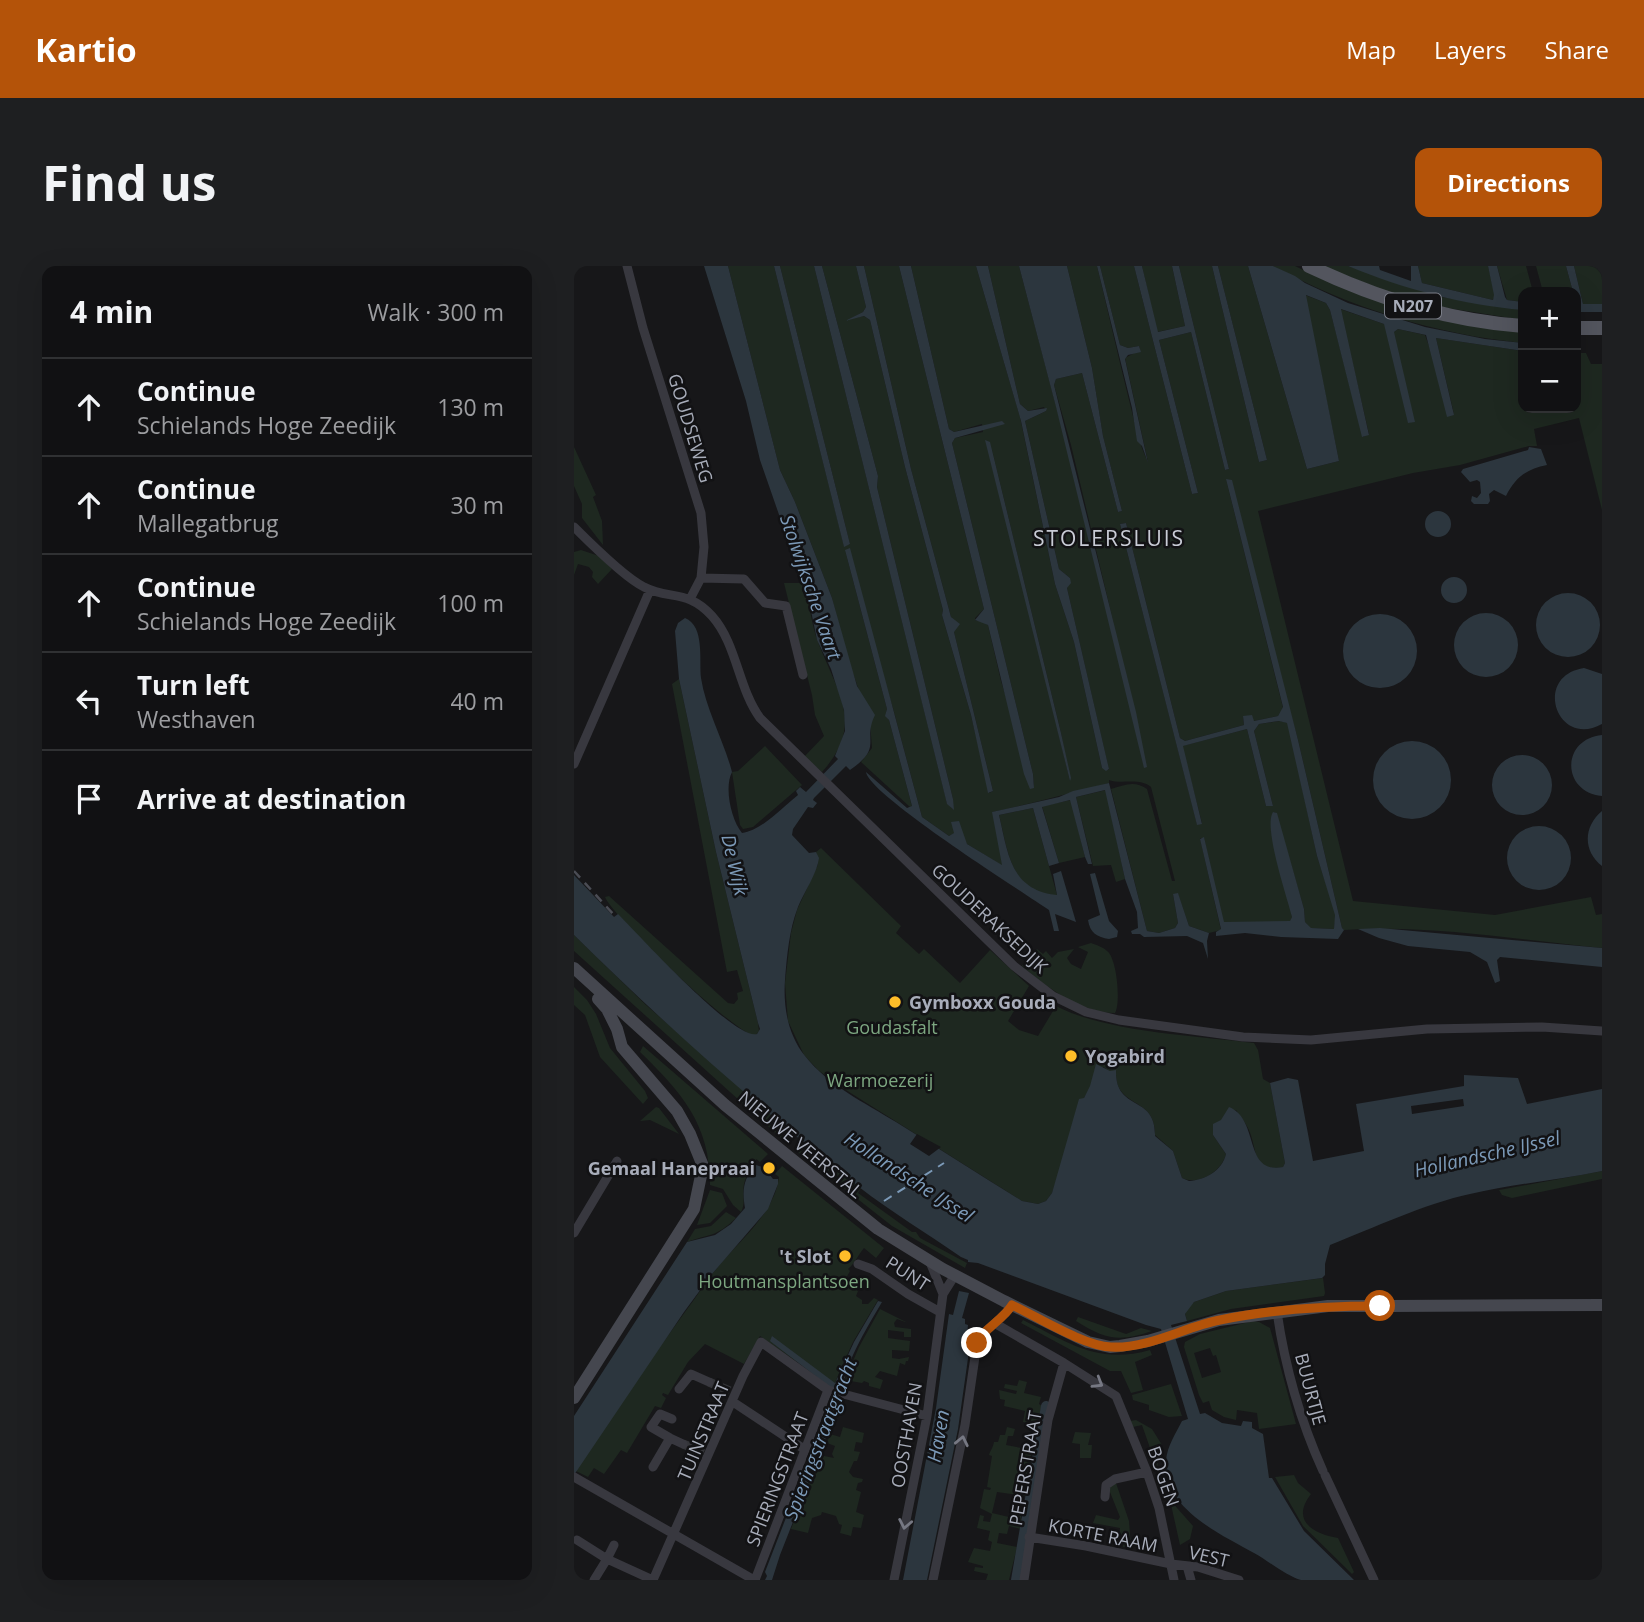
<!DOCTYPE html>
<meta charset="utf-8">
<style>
:root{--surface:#111113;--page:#1e1f21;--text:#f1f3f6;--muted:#9c9da0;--line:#303133;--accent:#b45309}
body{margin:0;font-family:"Open Sans",sans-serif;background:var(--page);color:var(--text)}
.controls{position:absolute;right:21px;top:21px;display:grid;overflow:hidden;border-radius:14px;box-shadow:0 7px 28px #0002}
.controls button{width:63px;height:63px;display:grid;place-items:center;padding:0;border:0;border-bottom:2px solid var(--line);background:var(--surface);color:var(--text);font:35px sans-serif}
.stop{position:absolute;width:21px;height:21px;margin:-16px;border:5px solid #b45309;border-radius:50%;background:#fff}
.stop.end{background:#b45309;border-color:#fff;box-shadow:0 2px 7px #0008}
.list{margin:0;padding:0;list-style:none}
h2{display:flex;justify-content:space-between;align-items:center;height:91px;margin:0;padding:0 28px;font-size:30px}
h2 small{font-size:23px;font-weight:400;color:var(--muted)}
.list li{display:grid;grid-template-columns:46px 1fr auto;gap:21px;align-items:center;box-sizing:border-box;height:98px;padding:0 28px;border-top:2px solid var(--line)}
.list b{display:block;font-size:26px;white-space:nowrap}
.list p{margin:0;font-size:23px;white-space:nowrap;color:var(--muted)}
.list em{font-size:23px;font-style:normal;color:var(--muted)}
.icon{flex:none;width:38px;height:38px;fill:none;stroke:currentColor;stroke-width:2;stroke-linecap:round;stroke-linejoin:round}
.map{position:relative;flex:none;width:1028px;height:1314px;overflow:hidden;border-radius:14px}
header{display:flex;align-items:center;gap:42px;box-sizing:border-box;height:98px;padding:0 35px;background:var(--accent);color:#fff}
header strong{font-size:33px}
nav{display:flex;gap:38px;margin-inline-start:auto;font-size:24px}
.intro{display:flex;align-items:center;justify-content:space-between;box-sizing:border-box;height:168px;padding:0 42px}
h1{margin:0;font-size:49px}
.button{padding:18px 32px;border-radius:14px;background:var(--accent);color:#fff;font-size:24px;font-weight:700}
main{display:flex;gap:42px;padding:0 42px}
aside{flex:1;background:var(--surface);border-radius:14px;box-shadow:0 7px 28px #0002}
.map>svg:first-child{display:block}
</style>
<header>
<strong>Kartio</strong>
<nav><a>Map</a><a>Layers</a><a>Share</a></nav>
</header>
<div class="intro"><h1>Find us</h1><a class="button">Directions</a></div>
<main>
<aside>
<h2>4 min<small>Walk · 300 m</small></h2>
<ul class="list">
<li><svg class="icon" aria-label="ahead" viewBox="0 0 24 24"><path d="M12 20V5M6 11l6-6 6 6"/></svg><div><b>Continue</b><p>Schielands Hoge Zeedijk</p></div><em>130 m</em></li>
<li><svg class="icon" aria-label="ahead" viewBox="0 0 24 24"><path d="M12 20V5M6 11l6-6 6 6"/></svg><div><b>Continue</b><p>Mallegatbrug</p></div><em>30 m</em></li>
<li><svg class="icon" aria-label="ahead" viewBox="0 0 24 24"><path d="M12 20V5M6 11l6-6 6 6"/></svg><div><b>Continue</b><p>Schielands Hoge Zeedijk</p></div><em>100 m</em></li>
<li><svg class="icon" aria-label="left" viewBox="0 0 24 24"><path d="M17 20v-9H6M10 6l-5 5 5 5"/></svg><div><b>Turn left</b><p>Westhaven</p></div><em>40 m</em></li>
<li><svg class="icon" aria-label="arrive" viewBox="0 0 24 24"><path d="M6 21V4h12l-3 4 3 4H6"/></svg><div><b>Arrive at destination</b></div></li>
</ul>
</aside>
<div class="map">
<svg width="1028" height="1314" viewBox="0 0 1028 1314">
<rect width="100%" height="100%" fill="#171719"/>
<path fill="#1e2820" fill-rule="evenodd" d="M154 0H200L270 280 276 278 206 0H240L373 537 379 543V533L303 221 304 210 248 0H282L292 41 289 46 276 53 290 50 296 54 331 201 369 344 368 349 397 449 415 527 419 525 380 366 379 354 377 351 337 203 290 0H325L410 343 401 352 402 355H408L414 359 427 415 460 522 459 508 378 177 381 172 409 166 408 158 380 166 375 163 337 0H402L446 151 481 318 500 376 528 502 535 504 493 322 496 312 485 303 451 155 472 145 470 141 454 145 446 138 414 0H445L540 359 497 179 480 119 482 113 508 107 544 246 548 245 529 170 518 102 493 0H523C534 45 544 90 555 134 561 157 564 176 574 196L551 92 566 84 565 80 554 82 546 79 526 0H560L618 228 624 227 585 74 617 66 651 204 655 203 605 0H638L685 196 693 194 644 0H674L733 203 765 195 731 29 752 37 756 44 789 171 795 168 766 43 810 58 820 66 824 63 851 69 880 148 862 72 949 85V142H1002V87H1012L1017 98H1028V244L1005 152 960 163 963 180H955L886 199 839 207 684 245 779 635 921 649 1017 631 1022 649 1028 648V682C943 674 856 658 770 664L768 662 724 474 652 213 709 442 704 450 680 455 669 451 670 459 611 475 606 472 552 257 546 258 623 558 628 557 608 480 673 463 692 540H699L680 465 685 458 706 455 714 457 743 590 762 649 760 663 736 662 731 656 730 643 702 547 699 546 718 651 716 656H649L630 572H626L647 664 635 667 615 660 604 628H599L604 657 601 662 585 667 573 665 537 523C550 519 561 514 573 523L598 615H601L577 521C564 511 549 519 535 514V517C497 527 459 537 419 546L429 600 393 578 381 567 375 570 348 551 320 446 271 284 313 443 312 450 315 454 338 540 336 541 287 496 298 482 296 456 274 393 258 332 221 236 206 204ZM416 176 487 467 496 515Z
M568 0H598L611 60 583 66Z
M699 0H721L750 14 949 66V77C860 68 777 42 699 0Z
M748 0H774L868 31 949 44V54L861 40 827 31Z
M844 0H914L921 29 919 34 848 17Z
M923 0H952L959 26H949V36L933 34Z
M962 0H992L999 26H969Z
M1000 0H1028V38H1009Z
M0 181 22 229 19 231 28 255 29 279 8 252V238L0 220Z
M7 284 25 290 38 303 24 318 18 311 19 306 15 301 4 298 0 309V286Z
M210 317H229C236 336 237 358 244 376 264 428 291 458 248 506L230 491 250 470 241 449 238 429Z
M105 413 142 586 184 757 185 765 181 770C159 766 40 652 31 631L35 630 154 737 160 738 164 733 163 727 169 725 163 704 153 706 98 418Z
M191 480 228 519 179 561 169 563 166 559 158 506 164 505Z
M532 524 551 613 542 616 537 599 519 600 502 531Z
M497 534 511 591 485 597 468 540Z
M459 542 483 629C478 629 471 629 466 627 435 616 432 576 425 549Z
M247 582 327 660 322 667 345 688 350 683 386 717 416 684 455 720 434 755 445 764 464 770 482 740C531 766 624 770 680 777L684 784 689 813 696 817 711 897 709 901C677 907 684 882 674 862 671 856 666 850 662 844L639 869 652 888C648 905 625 920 608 912L599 885 581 869C582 831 543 842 542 809L529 801 510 832 478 927 472 935 464 938 448 935 264 819 244 804 230 789 214 755 211 717 217 667 223 644 244 598 242 586Z
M0 669 72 739 214 862 207 872 0 685Z
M517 677C522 679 529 681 533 685 543 692 547 737 541 747 507 747 472 721 448 700L463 683 469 688 472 685 478 692 484 686 500 683 493 692 497 698 507 703 514 686 504 681Z
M0 721 13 734 22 748 36 782 71 825 74 832 69 838 26 791 11 749 0 739Z
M69 780 194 888 186 896 182 893C182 903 172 907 170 918 168 928 172 937 167 946L159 939 149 923 136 919C136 858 108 827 66 786Z
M82 841 85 842 105 868 76 854 66 855Z
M228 874 287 922 284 927 338 966H342L346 972 393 997 391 1002 318 960 220 883Z
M208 900 310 982 302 992 290 982C284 989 281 997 274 1003L276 1005 270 1016 284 1025 282 1030 288 1034V1038H294L300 1032 304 1034 279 1076 259 1121 186 1070 170 1098 131 1078 114 1096 94 1129 89 1127 88 1129 92 1132 87 1142 81 1140 53 1187 47 1184 30 1208 20 1202 14 1211 2 1205C41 1139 92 1074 136 1011 159 979 200 951 205 911L201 908Z
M1028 905V913L938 932 928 929 925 924Z
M136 924 148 927 153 940 136 957 123 959Z
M152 946 162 952C141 972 137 967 113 976L121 963 137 960Z
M749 1012 751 1027 750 1030 657 1043 613 1055 611 1048 614 1041 620 1036 652 1025Z
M306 1043 334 1057 323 1053 320 1057 321 1061 337 1063V1071H330V1066L314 1064V1072L336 1075 335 1085 318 1084V1092L325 1093 335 1091 334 1095H332L331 1099 326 1097 323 1110 306 1105 301 1111 309 1114 306 1123 295 1120V1117L290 1115 288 1117 271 1114 285 1081Z
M504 1051 552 1068 567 1062 578 1065C546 1076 532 1074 502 1055Z
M449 1054C494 1076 523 1099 576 1084L578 1089 561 1096 569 1124 557 1127 547 1105H536L447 1057Z
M679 1055 685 1056 696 1062 722 1158 685 1163 683 1147 663 1144 662 1154 650 1151 638 1144 635 1135 629 1137 625 1129 610 1081 611 1076 626 1068ZM636 1082 639 1090 642 1089 647 1106 628 1112 620 1087Z
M445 1114 453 1116 450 1127 467 1131 465 1138 468 1140 462 1159 449 1156 451 1145 430 1140 431 1134 426 1133 425 1124 442 1128 443 1125 430 1122 431 1118 443 1120Z
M597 1118 608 1150 595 1151 575 1144V1139L559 1134 558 1129Z
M562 1154 578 1163 588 1179 583 1202 568 1159 559 1161 556 1155Z
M269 1161 290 1167 288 1177 282 1176 280 1185 286 1186 283 1195H280L275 1206 279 1211 289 1213 288 1216 284 1217 282 1224 287 1226 282 1246 290 1249 287 1262 279 1261 277 1270 266 1267 268 1259 265 1258 262 1250 248 1246 247 1249 238 1252 234 1267 217 1263 245 1189 260 1192 258 1188 261 1180 253 1177 256 1168 266 1171Z
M433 1161 441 1163 439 1170H434L432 1179 458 1184 451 1230 423 1226 418 1247 439 1252 441 1247 447 1248V1263L435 1260 433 1268 425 1267 423 1277 443 1281 435 1314H412L414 1308 400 1305 401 1301 409 1302V1300L394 1296 400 1282 416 1285 418 1276 414 1274 416 1265 403 1262 406 1249 410 1250 409 1255 416 1256 418 1248 406 1242 410 1223 416 1224 417 1222 413 1221 418 1190 415 1189C416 1185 419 1182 420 1176H424L426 1169H431Z
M501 1166 517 1167 514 1179H518L517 1192H506V1178L498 1177Z
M720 1209 724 1217 737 1228C716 1255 740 1268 764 1272L780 1306 778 1308 729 1260 701 1211Z
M542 1217 555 1255 557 1281H549L550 1273 545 1272 546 1262 519 1257 522 1249 544 1254 546 1251 534 1221Z
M596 1234 619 1260 616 1273 606 1279Z"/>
<path fill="#2c363e" d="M130 0H154L206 204 221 236 258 332 283 420 301 449C288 475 310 481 276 504L272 500 240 532 239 534 243 537 239 542 234 541 219 563 218 569 235 587 242 586 245 592C243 608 230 626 224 641 215 664 213 690 211 714 209 741 214 769 231 790 254 819 291 837 322 856 364 882 406 909 448 935L464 938 472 935 478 927 505 833 510 832 516 820 522 798 536 805 542 804C542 808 542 812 543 816 549 843 582 832 581 870L599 885 608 912 615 915C631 914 648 905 652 888L639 869V858L647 854 655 841C686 853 669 909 709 901L711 897 696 817 714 812 724 814 739 895 790 885 782 838 890 820V809L944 812 953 838 1028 823V905C984 914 939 918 896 928 850 938 799 962 756 979L751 998V1009L748 1012 652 1025 620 1036 611 1048 613 1055 597 1059 626 1148 631 1147 648 1157 667 1160 669 1155 678 1156V1162L689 1168 695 1212H698L730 1265 780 1314C764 1314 743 1314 727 1314 714 1311 693 1294 680 1287 646 1268 588 1242 592 1195 593 1180 602 1167 608 1155L614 1153 587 1063 572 1059 404 997 394 996V994L387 991C353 967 317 946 285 921 186 843 90 758 0 669V609L40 651 44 648C64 668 161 775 183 768L186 763 184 757 142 586 105 413 101 365 104 357 111 352C131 360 125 394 127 412 132 444 150 475 158 506 150 521 157 554 168 567 187 565 209 541 224 529L222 525 226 521 232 526 264 493 261 490 271 465 270 444 257 403 243 374 235 335 186 194 172 135Z
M200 0H206L276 278 270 281Z
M240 0H248L304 210 303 221 379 533 380 544 373 538Z
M282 0H290L337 203 377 351 386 358 380 366 419 525 414 527 397 449 368 349 369 344 331 201 296 54 290 50 271 55 289 46 292 41Z
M325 0H337L375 163 380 166 428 155 431 158 381 172 378 177 459 508 460 522 456 523 450 508 414 359 401 354 410 343Z
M402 0H414L446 138 454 145 473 142 472 145 451 155 485 303 496 312 497 317 493 322 535 503 532 505 528 502 500 376 481 318 447 155Z
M445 0H493L518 102 529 170 548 245 544 246 508 107 482 113 480 119 562 446 573 501 570 502 482 141Z
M523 0H526L546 79 554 82 565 80 567 86 554 89 551 93 574 197 568 180 563 175 558 142Z
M560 0H568L584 66 611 60 598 0H605L655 203 651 204 617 66 585 74 624 227 618 228Z
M638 0H644L693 194 685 196Z
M674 0H699L721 10 731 17 774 37 851 61 911 73 949 77V85L862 72 880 149 873 151 852 69 824 63 820 66 841 156 834 157 810 58 767 43 795 169 788 171 756 44 752 37 732 29 765 195 733 203Z
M774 0H805L806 4 837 15V0H844L848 17 919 34 920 29 914 0H923L931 31 933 34 949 36V44C889 39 830 23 774 0Z
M992 0H1000L1009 38H1028V46H1002V26H999Z
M411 174 416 176 487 467 497 512 496 515Z
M955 181 967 183 973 199C952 203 941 212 932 230L920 224 915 228 916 235 914 238H900L897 235 898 230 903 232 907 227 906 216 903 214 896 216 887 206 889 203 954 184Z
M652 213 658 214 724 474 768 662 770 664 764 673 707 671 671 667 642 670V666L647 663 626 573 630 571 650 656 716 655 718 651C713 631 689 561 699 546L703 547 730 643 731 656 737 662 760 663 761 649 743 590 713 457 705 455 685 458 680 465 699 540H692L673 463 609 480 628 558 623 559 546 258 552 257 606 472 611 475 670 459 669 450 678 449 680 455 704 450 709 441Z
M851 258a13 13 0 1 1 26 0a13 13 0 1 1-26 0Z
M276 282 348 551 375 570 380 567 377 556 385 555 393 578 428 599 418 546 485 531 499 525 535 517 573 665 585 667 601 662 604 657 599 628 604 627 615 660 635 667 633 675 634 693 629 677 613 670 570 671 566 668H558L557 665 564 662 563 646 551 613 531 524 502 531 518 598H514L511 591 496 534 468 541 485 597 475 600 459 542 425 549C434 587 436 624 483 629L479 608 487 605 502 656 481 648 485 665H480L475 644C447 625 294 528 292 506L333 542 338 540 315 454 311 450 313 443 271 284Z
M867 324a13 13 0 1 1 26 0a13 13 0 1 1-26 0Z
M962 359a32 32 0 1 1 64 0a32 32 0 1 1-64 0Z
M880 379a32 32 0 1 1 64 0a32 32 0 1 1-64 0Z
M769 385a37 37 0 1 1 74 0a37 37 0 1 1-74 0Z
M1010 402 1028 408V458C983 483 958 410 1010 402Z
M1028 469V530C987 526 987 473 1028 469Z
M799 514a39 39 0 1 1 78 0a39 39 0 1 1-78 0Z
M918 519a30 30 0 1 1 60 0a30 30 0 1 1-60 0Z
M1028 545V600C1009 585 1009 561 1028 545Z
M933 592a32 32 0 1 1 64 0a32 32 0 1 1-64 0Z
M521 607 535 655 544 665 543 671 535 673C523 671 516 667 514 654L526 649 516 608Z
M806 662 1028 682V701L926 691 923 694 926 715 921 717 913 696 896 686 834 680 805 672 784 663Z
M182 899 188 901 192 909 195 908 199 913H204V918L194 943 138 1008 110 1046 0 1209V1150L113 976 141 969 157 958 171 942C168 925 169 912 182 899Z
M385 1025 395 1027 388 1052 391 1053V1058L394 1059 393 1071H397L384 1163 353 1314H329L362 1142 375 1048 379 1049Z
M304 1035 308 1036C293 1062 268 1101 268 1131L206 1289 198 1314H191L193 1310 191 1306 261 1125 196 1075 198 1070 261 1117 280 1076Z"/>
<path fill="#171719" d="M889 833 890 840 838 848 837 840Z
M343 868 367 881 355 890 336 878Z"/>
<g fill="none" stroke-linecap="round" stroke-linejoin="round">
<path stroke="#2c363e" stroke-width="10" d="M442 1314 472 1140"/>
<path stroke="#7c9ab8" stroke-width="2" stroke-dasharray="9 7" stroke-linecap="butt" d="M310 935 370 897"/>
<path stroke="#343539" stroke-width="9" stroke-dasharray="9 4.5" stroke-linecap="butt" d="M135 1116 156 1125
M109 1178 130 1186"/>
<path stroke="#38383f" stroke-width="9" d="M53 0 69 62 127 247 130 281 127 312 116 333
M0 261C16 277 51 312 70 321 95 334 114 323 138 350 163 378 164 422 186 452L440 700 479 730 512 746 545 754 669 771 737 774 853 763 968 761 1028 765
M127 312 170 313 191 337 212 340 229 409
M0 498 76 324
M0 967 43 895
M356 996 369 1028
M284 998 298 1003 334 1028 366 1046
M703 1046C711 1101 726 1154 749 1205
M422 1058 490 1097 542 1130 573 1206 585 1242 600 1314
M105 1123 117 1108 135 1116
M159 1136 230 1183
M96 1172 77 1161 86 1148 98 1153
M79 1201 96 1172 109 1178
M751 1209 800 1314
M0 1211 180 1314
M531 1231 532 1219 541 1213 573 1206
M455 1271 512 1280 597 1298 624 1301 665 1314
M3 1274 33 1293 20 1314
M40 1279 33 1293 79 1314
M613 1300 617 1314
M79 1314 169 1110 187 1076 254 1124 353 1150
M181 1314 254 1124
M320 1314 353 1150 369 1028 381 1009
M359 1314 391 1159 403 1077C407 1065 430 1053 438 1039
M450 1314 474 1154 490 1097"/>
<path stroke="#45474f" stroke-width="12" d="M0 702 151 839 304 963 369 1003 430 1035 514 1076 536 1081 546 1080 574 1075 645 1054 754 1040H811
M816 1040 1028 1039
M0 1132 120 943 129 900 116 868 103 845 48 781 43 763 33 743 24 733"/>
<path stroke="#53555e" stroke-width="14" d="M735 0C802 32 875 55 949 60
M1002 62H1028"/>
<path stroke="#4a4c54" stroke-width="2.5" stroke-dasharray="9 7" stroke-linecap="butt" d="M0 605 40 649"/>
</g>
<defs><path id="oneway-chevron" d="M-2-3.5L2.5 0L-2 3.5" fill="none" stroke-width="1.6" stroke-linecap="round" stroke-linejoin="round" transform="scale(1.75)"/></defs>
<g stroke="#767883">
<use href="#oneway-chevron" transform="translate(524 1117) rotate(31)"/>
<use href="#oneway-chevron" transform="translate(388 1175) rotate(-78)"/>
<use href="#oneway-chevron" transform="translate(331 1258) rotate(101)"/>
</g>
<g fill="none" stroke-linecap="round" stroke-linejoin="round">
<path stroke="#b45309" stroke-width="9" d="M403 1077C407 1065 430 1053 438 1039 464 1051 510 1080 537 1081 574 1083 610 1061 646 1054 698 1043 753 1040 806 1040"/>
</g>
<g fill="#ffbd29" stroke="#121214" stroke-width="2.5">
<circle cx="321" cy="736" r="7"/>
<circle cx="497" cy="790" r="7"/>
<circle cx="195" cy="902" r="7"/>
<circle cx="271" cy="990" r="7"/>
</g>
<g text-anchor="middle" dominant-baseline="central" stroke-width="5" stroke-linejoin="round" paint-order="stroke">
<rect fill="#121214" stroke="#7b7e88" stroke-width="2" x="811" y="27.5" width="56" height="25" rx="5"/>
<g font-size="16" font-weight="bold" fill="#a8adba">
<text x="839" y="40">N207</text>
</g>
<g font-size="18" fill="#a8adba" stroke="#121214">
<text transform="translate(117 162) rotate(73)">GOUDSEWEG</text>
<text transform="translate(416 652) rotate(43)">GOUDERAKSEDIJK</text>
<text transform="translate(227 878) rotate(40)">NIEUWE VEERSTAL</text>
<text transform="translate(334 1007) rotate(33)">PUNT</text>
<text transform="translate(737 1123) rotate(75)">BUURTJE</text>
<text transform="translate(129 1165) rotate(-67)">TUINSTRAAT</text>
<text transform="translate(332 1169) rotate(-80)">OOSTHAVEN</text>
<text transform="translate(451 1202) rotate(-80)">PEPERSTRAAT</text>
<text transform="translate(590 1210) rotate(71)">BOGEN</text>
<text transform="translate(203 1213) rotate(-69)">SPIERINGSTRAAT</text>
<text transform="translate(529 1269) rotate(11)">KORTE RAAM</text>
<text transform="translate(635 1290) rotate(13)">VEST</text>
</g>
<g font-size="18" font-weight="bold" fill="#a8adba" stroke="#121214" text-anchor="start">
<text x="335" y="736">Gymboxx Gouda</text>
<text x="511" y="790">Yogabird</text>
<text x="181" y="902" text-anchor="end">Gemaal Hanepraai</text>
<text x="257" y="990" text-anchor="end">'t Slot</text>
</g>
<g font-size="18" fill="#7da781" stroke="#121214">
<text x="318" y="761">Goudasfalt</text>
<text x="306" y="814">Warmoezerij</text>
<text x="210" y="1015">Houtmansplantsoen</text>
</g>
<g font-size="19" font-style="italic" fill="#7c9ab8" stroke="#121214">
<text transform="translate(237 321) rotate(71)">Stolwijksche Vaart</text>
<text transform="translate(161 599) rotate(77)">De Wijk</text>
<text transform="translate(913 888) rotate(-13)">Hollandsche IJssel</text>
<text transform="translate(335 911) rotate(33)">Hollandsche IJssel</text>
<text transform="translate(364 1170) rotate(-80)">Haven</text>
<text transform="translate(246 1173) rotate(-69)">Spieringstraatgracht</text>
</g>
<g font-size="21" letter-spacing="2" fill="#c9ccd6" stroke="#121214">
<text x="535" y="272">STOLERSLUIS</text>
</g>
</g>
</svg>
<div class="controls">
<button>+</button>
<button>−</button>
</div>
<div class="stop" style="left:806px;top:1040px"></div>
<div class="stop end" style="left:403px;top:1077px"></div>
</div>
</main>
